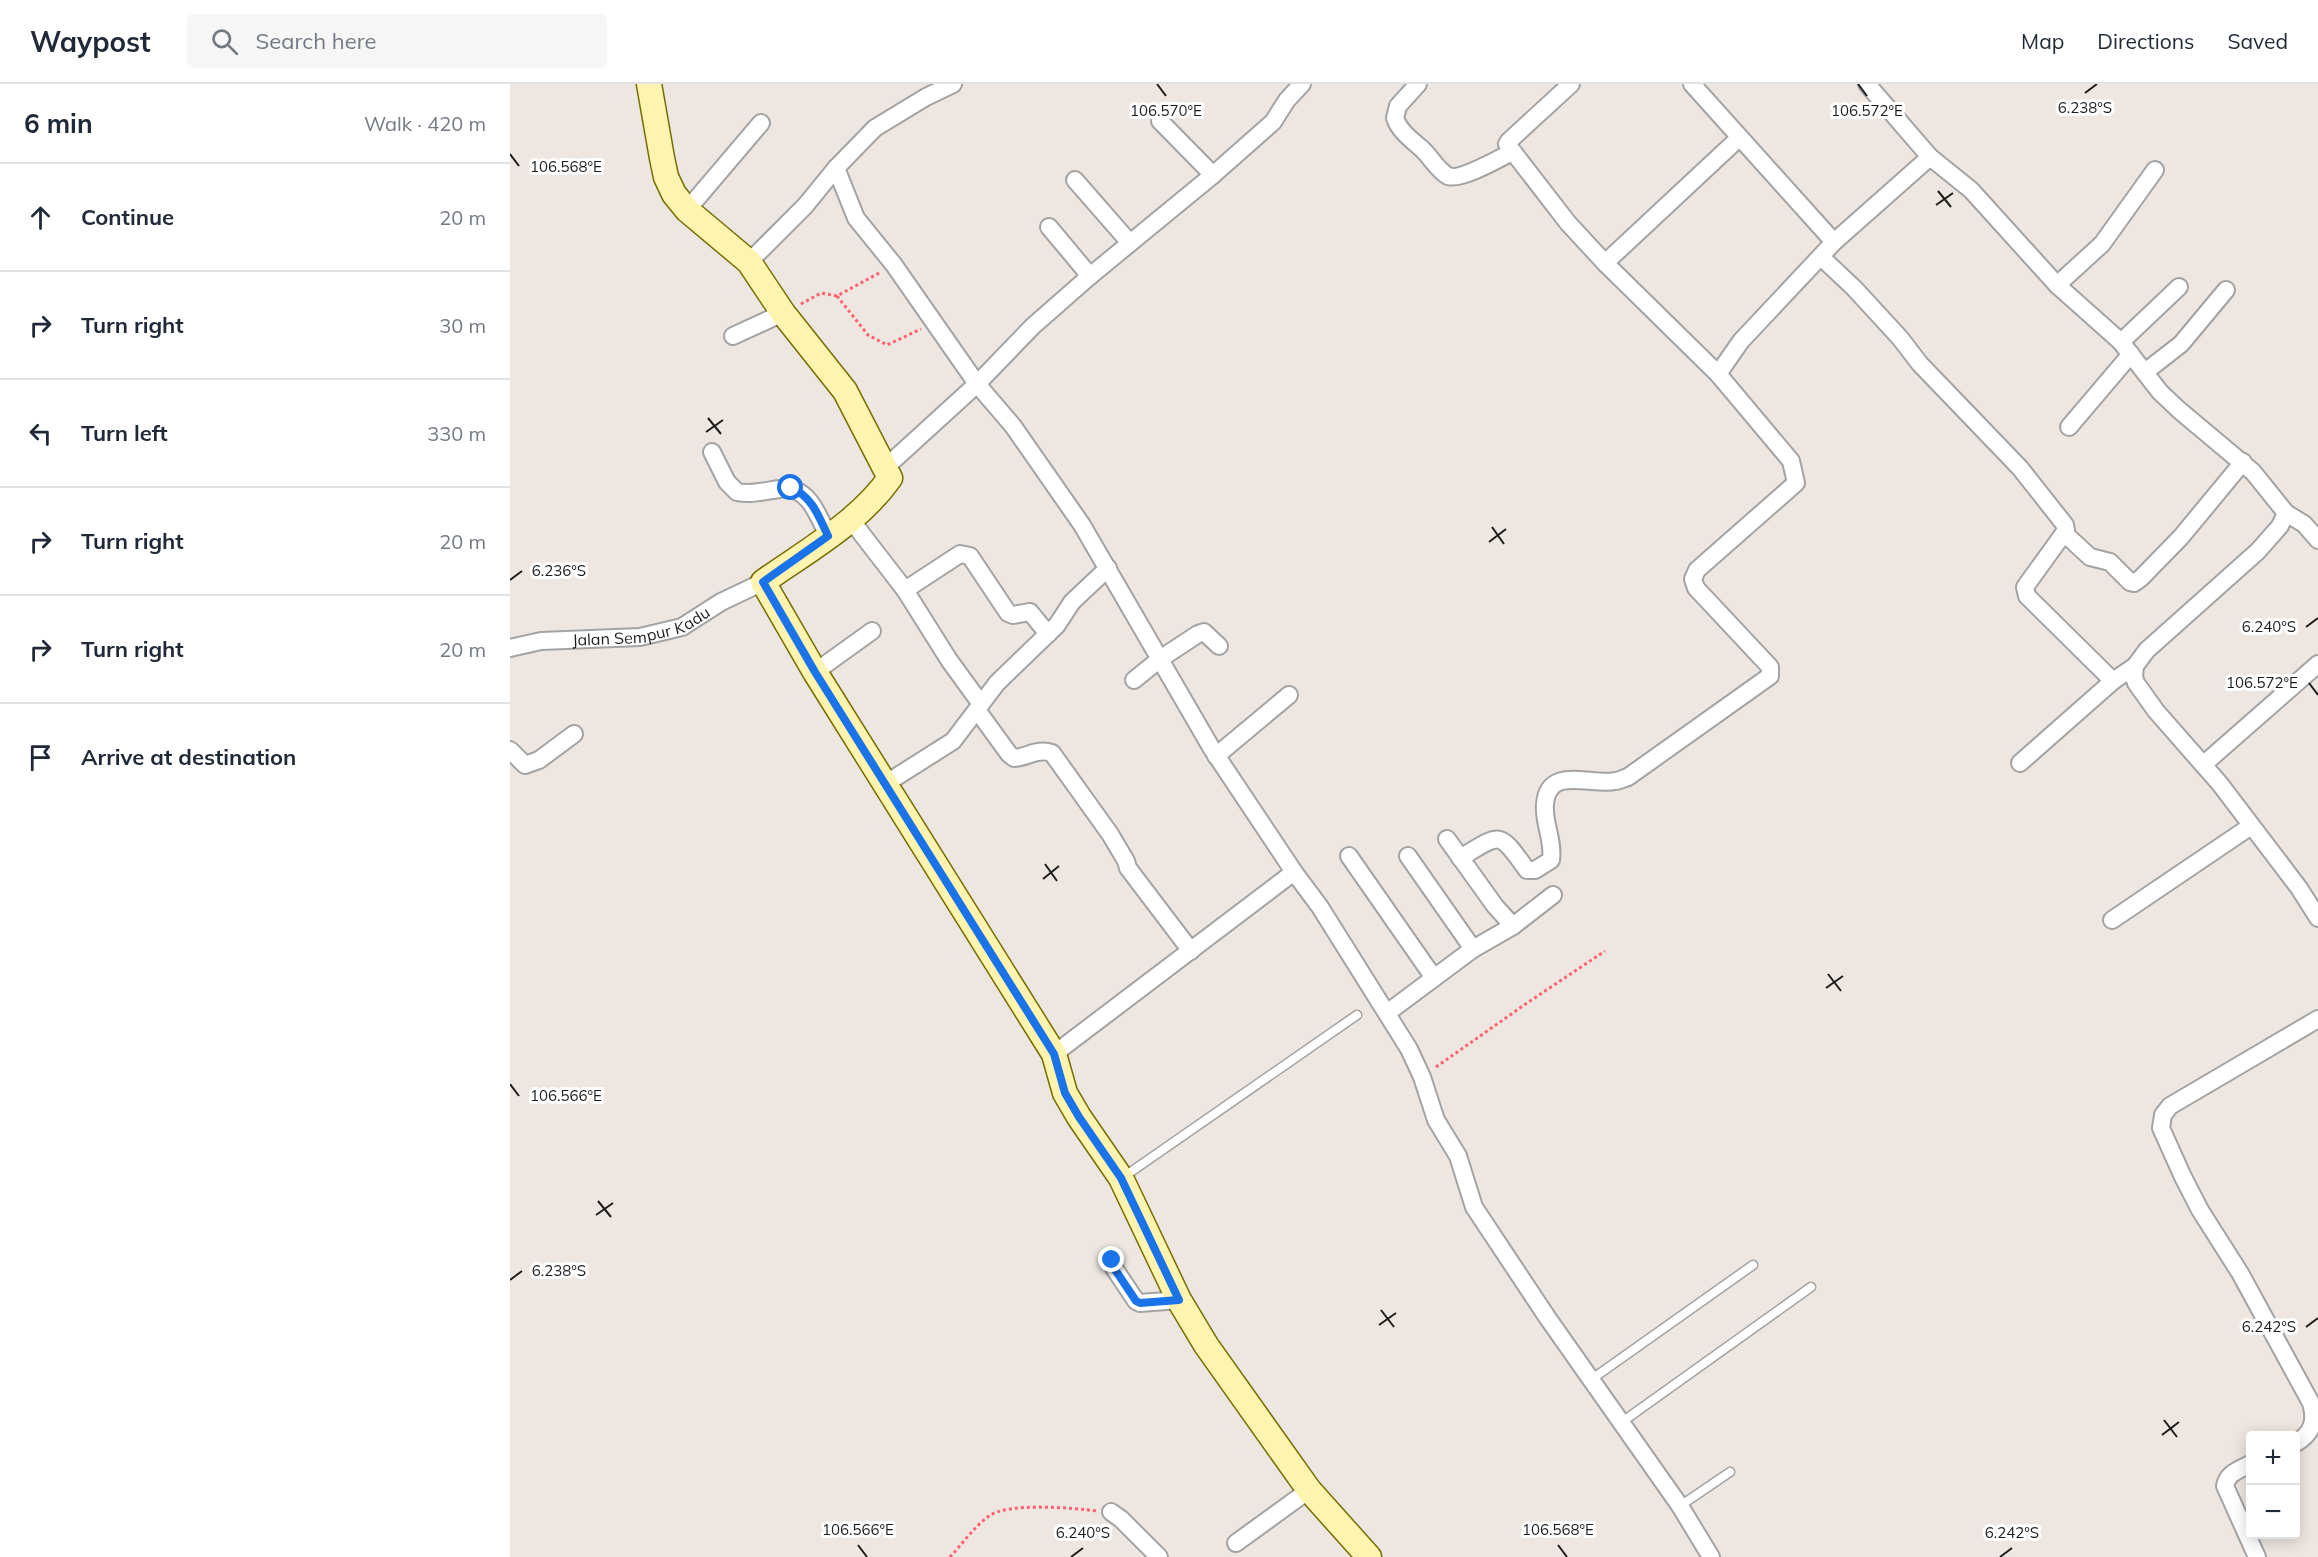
<!DOCTYPE html>
<meta charset="utf-8">
<style>
:root{--surface:#fff;--page:#f6f6f7;--text:#1f2937;--muted:#747a83;--line:#e0e1e3}
body{margin:0;font-family:Mulish,sans-serif;background:var(--page);color:var(--text)}
.controls{position:absolute;right:18px;bottom:18px;display:grid;overflow:hidden;border-radius:6px;box-shadow:0 3px 15px #0003}
.controls button{width:54px;height:54px;display:grid;place-items:center;padding:0;border:0;border-bottom:2px solid var(--line);background:var(--surface);color:var(--text);font:30px sans-serif}
.stop{position:absolute;width:18px;height:18px;margin:-14px;border:4px solid #1a73e8;border-radius:50%;background:#fff}
.stop.end{background:#1a73e8;border-color:#fff;box-shadow:0 2px 6px #0008}
.list{margin:0;padding:0;list-style:none}
h2{display:flex;justify-content:space-between;align-items:center;height:78px;margin:0;padding:0 24px;font-size:26px}
h2 small{font-size:20px;font-weight:400;color:var(--muted)}
.list li{display:grid;grid-template-columns:39px 1fr auto;gap:18px;align-items:center;box-sizing:border-box;height:108px;padding:0 24px;border-top:2px solid var(--line)}
.list b{display:block;font-size:22px;white-space:nowrap}
.list em{font-size:20px;font-style:normal;color:var(--muted)}
.icon{flex:none;width:33px;height:33px;fill:none;stroke:currentColor;stroke-width:2;stroke-linecap:round;stroke-linejoin:round}
.map{position:relative;flex:none;width:1808px;height:1473px;overflow:hidden}
header{display:flex;align-items:center;gap:36px;box-sizing:border-box;height:84px;padding:0 30px;background:var(--surface);border-bottom:2px solid var(--line)}
header strong{font-size:28px}
nav{display:flex;gap:33px;margin-inline-start:auto;font-size:21px}
.search{width:420px;height:54px;background:var(--page);display:flex;align-items:center;gap:15px;box-sizing:border-box;padding:0 21px;border-radius:6px;color:var(--muted);font-size:22px}
main{display:flex}
aside{flex:1;background:var(--surface)}
.map>svg:first-child{display:block}
</style>
<header>
<strong>Waypost</strong>
<div class="search"><svg class="icon" aria-label="search" viewBox="0 0 24 24"><circle cx="10" cy="10" r="6"/><path d="M15 15l6 6"/></svg>Search here</div>
<nav><a>Map</a><a>Directions</a><a>Saved</a></nav>
</header>
<main>
<aside>
<h2>6 min<small>Walk · 420 m</small></h2>
<ul class="list">
<li><svg class="icon" aria-label="ahead" viewBox="0 0 24 24"><path d="M12 20V5M6 11l6-6 6 6"/></svg><div><b>Continue</b></div><em>20 m</em></li>
<li><svg class="icon" aria-label="right" viewBox="0 0 24 24"><path d="M7 20v-9h11M14 6l5 5-5 5"/></svg><div><b>Turn right</b></div><em>30 m</em></li>
<li><svg class="icon" aria-label="left" viewBox="0 0 24 24"><path d="M17 20v-9H6M10 6l-5 5 5 5"/></svg><div><b>Turn left</b></div><em>330 m</em></li>
<li><svg class="icon" aria-label="right" viewBox="0 0 24 24"><path d="M7 20v-9h11M14 6l5 5-5 5"/></svg><div><b>Turn right</b></div><em>20 m</em></li>
<li><svg class="icon" aria-label="right" viewBox="0 0 24 24"><path d="M7 20v-9h11M14 6l5 5-5 5"/></svg><div><b>Turn right</b></div><em>20 m</em></li>
<li><svg class="icon" aria-label="arrive" viewBox="0 0 24 24"><path d="M6 21V4h12l-3 4 3 4H6"/></svg><div><b>Arrive at destination</b></div></li>
</ul>
</aside>
<div class="map">
<svg width="1808" height="1473" viewBox="0 0 1808 1473">
<rect width="100%" height="100%" fill="#eee7e1"/>
<g fill="none" stroke-linecap="round" stroke-linejoin="round">
<defs>
<path id="lane" d="M612 1094 847 931
M1082 1295 1243 1181
M1112 1338 1301 1203
M1170 1422 1220 1388"/>
<g id="street">
<path d="M908 0 888 22 885 34C889 47 902 56 912 65 920 72 928 87 938 92 950 97 990 74 1002 68"/>
<path d="M1061 0 999 57 997 60 1058 139 1095 179 1229 54"/>
<path d="M1182 0 1324 158"/>
<path d="M1357 0 1420 73 1461 106 1547 201 1611 258 1650 308 1669 326 1743 388 1776 429 1770 442 1748 467 1637 566 1625 582 1624 593 1626 599 1646 627 1710 700 1789 804 1808 834"/>
<path d="M650 37 703 91"/>
<path d="M326 84 346 134 384 181 467 300 503 342 572 441 702 665 784 788 810 823 899 965 912 993 926 1036 948 1072 964 1123 1037 1233 1170 1422 1201 1473"/>
<path d="M565 96 620 159"/>
<path d="M177 126 251 39"/>
<path d="M539 143 580 192"/>
<path d="M1311 173 1344 204 1390 254 1410 280 1510 384 1555 441 1556 446 1554 449 1515 503 1517 512 1603 597 1625 582"/>
<path d="M239 178 295 122 326 84 365 44 416 13 443 0"/>
<path d="M1095 179 1208 290"/>
<path d="M1547 201 1592 160 1645 86"/>
<path d="M223 252 273 229"/>
<path d="M1611 258 1669 203"/>
<path d="M1635 288 1671 260 1716 206"/>
<path d="M1559 343 1621 270"/>
<path d="M202 368 217 398 227 408C242 411 254 407 269 405 298 400 308 431 318 452"/>
<path d="M376 383 467 300 523 242 580 192 703 91 763 38 777 16 792 0"/>
<path d="M1776 429 1794 440 1808 456"/>
<path d="M341 436 395 506 450 470 460 472 498 529 503 531 520 528 538 550"/>
<path d="M1554 449 1580 473 1600 478 1620 498 1624 499 1631 494 1671 453 1733 378"/>
<path d="M395 506 439 576 471 620"/>
<path id="s1" d="M0 564 31 557 130 553 172 543 211 518 253 498"/>
<path d="M305 588 362 547"/>
<path d="M624 596 650 575 688 550 694 548 709 562"/>
<path d="M467 626 499 670 504 674C518 673 527 664 542 669L600 750 616 777 618 784 681 867"/>
<path d="M0 666 15 681 29 676 64 650"/>
<path d="M706 672 779 611"/>
<path d="M1510 679 1603 597"/>
<path d="M1694 680 1808 580"/>
<path d="M375 700 443 657 487 599 547 541 562 518 598 484"/>
<path d="M937 755 985 822 1003 842"/>
<path d="M839 772 924 894 877 929"/>
<path d="M898 772 963 865 924 894"/>
<path d="M950 774C992 749 988 746 1017 786H1025L1041 776C1044 757 1033 738 1035 720 1038 681 1081 702 1105 697 1109 697 1114 694 1118 693L1260 592V583L1186 504 1183 495 1187 486 1286 399 1281 377 1208 290 1231 257 1324 158 1420 73"/>
<path d="M1602 836 1741 742"/>
<path d="M963 865 1003 842 1043 811"/>
<path d="M544 970 784 788"/>
<path d="M602 1176 604 1184 626 1217 630 1219 669 1216"/>
<path d="M1786 1359C1801 1350 1807 1338 1801 1319L1730 1189 1690 1126 1673 1093 1651 1044 1653 1031 1660 1022 1808 935"/>
<path d="M1740 1380C1729 1386 1717 1389 1715 1402L1747 1473"/>
<path d="M601 1428 611 1435 649 1473"/>
<path d="M726 1459 799 1406"/>
</g>
<path id="secondary" d="M139 0 152 74 156 93 164 110 177 126 239 178 273 229 335 307 380 394C348 439 298 466 253 498L305 588 544 970 555 1009 569 1033 611 1094 669 1216 696 1261 799 1406 859 1473"/>
</defs>
<use href="#lane" stroke="#a3a3a3" stroke-width="11"/>
<use href="#street" stroke="#a3a3a3" stroke-width="20"/>
<use href="#secondary" stroke="#766d00" stroke-width="27"/>
<path stroke="#ff616e" stroke-width="3" stroke-dasharray="3 3" stroke-linecap="butt" d="M327 212 358 251 377 261 411 245
M291 220 311 209 327 212 371 188
M926 983 1017 919 1095 867
M440 1473C452 1460 465 1442 479 1432 498 1418 564 1424 587 1427"/>
<use href="#lane" stroke="#fff" stroke-width="8"/>
<use href="#street" stroke="#fff" stroke-width="16"/>
<use href="#secondary" stroke="#fef3af" stroke-width="24"/>
</g>
<g fill="none" stroke-linecap="round" stroke-linejoin="round">
<path stroke="#1a73e8" stroke-width="8" d="M281 404C302 412 309 433 318 452L253 498 305 588 544 970 555 1009 569 1033 611 1094 669 1216 630 1219 626 1217 604 1184 602 1176"/>
</g>
<path fill="none" stroke="#1c1c1c" stroke-width="2" d="M647 0 656 12M1348 0 1357 12M1575 9 1587 0M0 70 9 82M1428 107 1441 123M1426 121 1443 109M198 334 211 350M196 348 213 336M982 443 994 460M979 458 996 445M0 496 12 487M1796 543 1808 534M1799 599 1808 611M535 780 547 797M533 795 549 782M1318 890 1331 907M1316 904 1333 892M0 1000 9 1012M88 1117 101 1133M86 1131 103 1119M0 1196 12 1187M871 1226 884 1243M869 1241 886 1229M1796 1243 1808 1234M1654 1336 1667 1353M1652 1351 1669 1338M348 1461 357 1473M1048 1461 1057 1473M561 1473 573 1464M1490 1473 1502 1464"/>
<g text-anchor="middle" dominant-baseline="central" stroke-width="6" stroke-linejoin="round" paint-order="stroke">
<g font-size="16" fill="#1c1c1c" stroke="#fff">
<text stroke="none"><textPath href="#s1" startOffset="134">Jalan Sempur Kadu</textPath></text>
</g>
</g>
<g font-size="15" text-anchor="middle" fill="#1c1c1c" stroke="#fff" stroke-width="6" stroke-linejoin="round" paint-order="stroke">
<text x="1575" y="29">6.238°S</text>
<text x="656" y="32">106.570°E</text>
<text x="1357" y="32">106.572°E</text>
<text x="56" y="88">106.568°E</text>
<text x="49" y="492">6.236°S</text>
<text x="1759" y="548">6.240°S</text>
<text x="1752" y="604">106.572°E</text>
<text x="56" y="1017">106.566°E</text>
<text x="49" y="1192">6.238°S</text>
<text x="1759" y="1248">6.242°S</text>
<text x="348" y="1451">106.566°E</text>
<text x="1048" y="1451">106.568°E</text>
<text x="573" y="1454">6.240°S</text>
<text x="1502" y="1454">6.242°S</text>
</g>
</svg>
<div class="controls">
<button>+</button>
<button>−</button>
</div>
<div class="stop" style="left:281px;top:404px"></div>
<div class="stop end" style="left:602px;top:1176px"></div>
</div>
</main>
